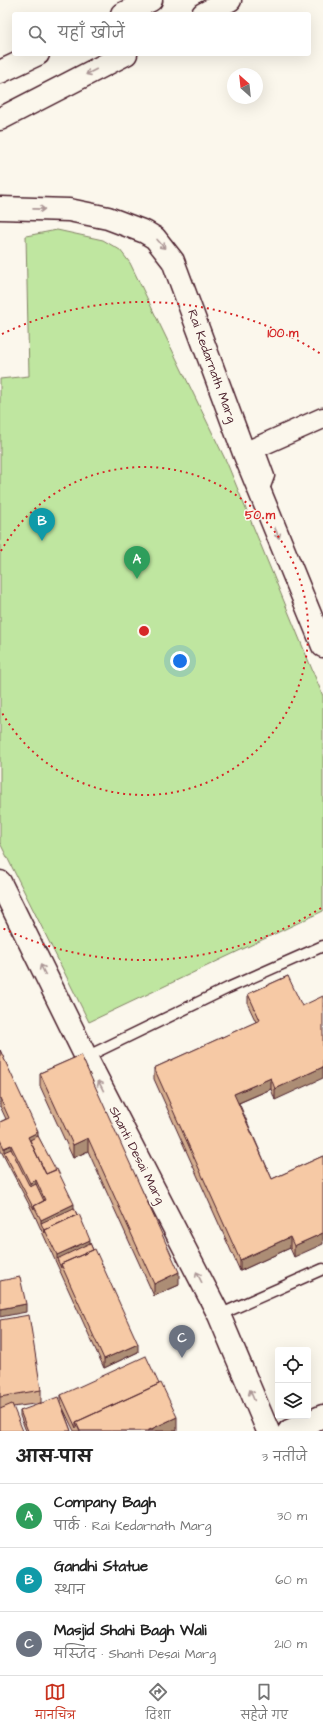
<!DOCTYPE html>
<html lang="hi">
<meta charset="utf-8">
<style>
:root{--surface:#fff;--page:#f2f2f2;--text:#222;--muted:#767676;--line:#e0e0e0;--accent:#c8321e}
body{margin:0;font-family:"Architects Daughter","Playpen Sans Deva",sans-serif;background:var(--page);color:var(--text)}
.controls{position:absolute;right:12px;bottom:12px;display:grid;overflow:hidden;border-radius:4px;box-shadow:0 4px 16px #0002}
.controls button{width:36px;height:36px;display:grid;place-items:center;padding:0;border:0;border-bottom:1px solid var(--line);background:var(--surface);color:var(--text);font:20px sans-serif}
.compass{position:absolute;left:227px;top:68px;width:36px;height:36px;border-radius:50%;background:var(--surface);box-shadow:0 4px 16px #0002;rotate:333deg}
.you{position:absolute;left:180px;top:661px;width:14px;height:14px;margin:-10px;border:3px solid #fff;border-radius:50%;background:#1a73e8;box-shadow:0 0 0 6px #1a73e833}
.badge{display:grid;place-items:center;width:26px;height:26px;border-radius:50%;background:var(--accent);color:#fff;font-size:13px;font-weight:700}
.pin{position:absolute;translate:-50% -33px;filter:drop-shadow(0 1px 2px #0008)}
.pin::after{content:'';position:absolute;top:21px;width:14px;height:12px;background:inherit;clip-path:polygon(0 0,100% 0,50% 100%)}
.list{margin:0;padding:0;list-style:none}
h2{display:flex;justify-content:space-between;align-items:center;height:52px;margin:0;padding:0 16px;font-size:17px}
h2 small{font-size:13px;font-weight:400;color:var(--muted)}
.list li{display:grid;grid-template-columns:26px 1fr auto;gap:12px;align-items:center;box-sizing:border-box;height:64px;padding:0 16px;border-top:1px solid var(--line)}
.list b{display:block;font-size:15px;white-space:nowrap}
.list p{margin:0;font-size:13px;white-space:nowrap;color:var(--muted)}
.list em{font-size:13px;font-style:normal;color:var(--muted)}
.icon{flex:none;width:22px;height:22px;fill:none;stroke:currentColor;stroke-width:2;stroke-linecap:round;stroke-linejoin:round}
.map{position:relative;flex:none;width:323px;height:1431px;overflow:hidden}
.search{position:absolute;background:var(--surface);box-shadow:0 4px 16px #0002;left:12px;right:12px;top:12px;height:44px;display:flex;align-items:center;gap:10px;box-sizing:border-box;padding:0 14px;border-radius:4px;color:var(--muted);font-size:15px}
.sheet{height:244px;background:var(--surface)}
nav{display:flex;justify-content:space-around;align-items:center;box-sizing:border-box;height:56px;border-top:1px solid var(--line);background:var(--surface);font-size:11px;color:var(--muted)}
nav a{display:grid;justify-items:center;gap:2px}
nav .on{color:var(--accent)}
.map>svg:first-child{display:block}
</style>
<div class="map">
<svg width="323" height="1431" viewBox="0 0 323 1431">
<rect width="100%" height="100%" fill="#fbf7ec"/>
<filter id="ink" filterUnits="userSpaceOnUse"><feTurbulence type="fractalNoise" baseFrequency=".025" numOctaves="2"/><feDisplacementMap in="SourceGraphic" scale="8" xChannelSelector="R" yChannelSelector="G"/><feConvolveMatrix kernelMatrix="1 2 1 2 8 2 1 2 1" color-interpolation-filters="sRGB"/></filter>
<g filter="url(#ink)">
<path fill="#bfe6a0" stroke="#848266" d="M57 230 103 240 120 250 130 263 227 463 323 696V911L89 1022 0 843V379L29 376 26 236Z"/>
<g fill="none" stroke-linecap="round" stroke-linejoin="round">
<defs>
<path id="lane" d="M248 454 262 457 269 476 263 492
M86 1057 228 988 323 946
M219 1315 323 1269"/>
<path id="street" d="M244 453 323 418"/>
<path id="secondary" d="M122 14 151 0
M203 14 230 0
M0 72 38 54
M0 119 126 54
M0 208 69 210 108 218 145 232 155 238 173 261 244 453 323 646
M0 882 86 1057 219 1315 268 1431
M289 1431 323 1416"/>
</defs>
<use href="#lane" stroke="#4a1f2b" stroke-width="13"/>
<use href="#street" stroke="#4a1f2b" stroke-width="23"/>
<use href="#secondary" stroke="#4a1f2b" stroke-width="25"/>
<use href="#lane" stroke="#fbf7ec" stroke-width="10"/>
<use href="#street" stroke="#fbf7ec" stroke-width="20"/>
<use href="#secondary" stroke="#fbf7ec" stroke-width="22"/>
</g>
<path fill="#d4ad8e" stroke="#4a1f2b" d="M288 976 275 1100 271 1089 239 1103 272 1179 323 1156 294 1257 290 1248 240 1271 154 1079V1068L256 1022 248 1005V994Z
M0 1050 38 1136 74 1208 90 1243 138 1352 104 1368 34 1214 0 1149V1122L6 1119 0 1106Z
M81 1055 179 1285 154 1296 88 1151 73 1158 40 1086V1073Z
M0 1320 41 1390V1403L13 1407 0 1431Z
M61 1395 177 1431H74L61 1404 71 1431H26L20 1416V1411L61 1403Z"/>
<path fill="#ac8d74" stroke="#4a1f2b" d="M323 1067V1078L275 1100V1089Z
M271 1078V1089L234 1105V1094Z
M38 1132V1140L30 1144 28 1137Z
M88 1138V1151L73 1158V1145Z
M11 1145V1153L4 1152V1148Z
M36 1180V1188L30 1191V1183Z
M74 1204V1212L41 1223V1220Z
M323 1233V1244L294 1257V1246Z
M290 1237V1248L240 1271V1260Z
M90 1240V1248L57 1259V1255Z
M179 1272V1285L154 1296V1284Z
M26 1304V1312L0 1317V1309Z
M138 1344V1352L104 1368V1359Z
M177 1417V1431H147Z"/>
<path fill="#f6c9a5" stroke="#4a1f2b" d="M288 976 302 1006 323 996V1067L275 1089 271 1078 234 1094 272 1179 323 1156V1233L294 1246 290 1237 240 1260 154 1068 260 1020 248 994Z
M0 1050 38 1132 28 1137 46 1174 57 1169 74 1204 41 1220 34 1206 45 1200 36 1180 30 1183 11 1145 4 1148 0 1140V1122L9 1118 0 1098Z
M81 1055 179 1272 154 1284 88 1138 73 1145 40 1073Z
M38 1136 56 1170 46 1174 30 1140Z
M11 1149 30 1187 36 1184 44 1201 34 1206V1209L4 1152Z
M74 1208 77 1215 45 1230V1233L41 1223Z
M79 1214 90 1240 57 1255 45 1230Z
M90 1243 93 1250 61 1264V1268L57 1259Z
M95 1249 138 1344 104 1359 61 1264Z
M20 1277 26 1304 0 1309V1281Z
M29 1315 41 1390 0 1397V1320Z
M146 1356 159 1384 76 1422V1428L61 1395Z
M161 1383 177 1417 147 1431H80L76 1422Z
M58 1397 71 1431H28L20 1411Z
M12 1404 23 1431H0V1409Z"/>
<defs><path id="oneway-shaft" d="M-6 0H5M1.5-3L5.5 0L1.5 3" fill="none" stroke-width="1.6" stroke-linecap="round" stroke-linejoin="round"/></defs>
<g stroke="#ab9695">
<use href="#oneway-shaft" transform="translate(91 72) rotate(153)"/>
<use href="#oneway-shaft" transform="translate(39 209) rotate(1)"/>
<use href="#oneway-shaft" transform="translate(161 244) rotate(49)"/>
<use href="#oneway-shaft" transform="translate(277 533) rotate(68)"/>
<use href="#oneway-shaft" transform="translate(43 970) rotate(-116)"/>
<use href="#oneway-shaft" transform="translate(101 1086) rotate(-117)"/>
<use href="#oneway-shaft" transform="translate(199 1277) rotate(-117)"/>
<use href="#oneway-shaft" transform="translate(252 1395) rotate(-113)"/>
</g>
</g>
<g fill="none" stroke="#d62828" stroke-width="2" stroke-dasharray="2 4">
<path d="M1 551A164 164 0 1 1 1 711"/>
<path d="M321 908A329 329 0 0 1 2 928M2 334A329 329 0 0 1 321 354"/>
</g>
<g text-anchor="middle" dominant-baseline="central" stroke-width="3" stroke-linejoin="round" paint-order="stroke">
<g font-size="13" fill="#4a1f2b" stroke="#fbf7ec">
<text transform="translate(212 366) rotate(70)">Rai Kedarnath Marg</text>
<text transform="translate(137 1155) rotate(63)">Shanti Desai Marg</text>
</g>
</g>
<circle cx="144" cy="631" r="6" fill="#d62828" stroke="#fbf7ec" stroke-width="2"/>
<g font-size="12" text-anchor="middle" font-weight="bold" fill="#d62828" stroke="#fbf7ec" stroke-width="3" stroke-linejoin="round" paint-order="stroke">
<text x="283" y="337">100 m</text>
<text x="260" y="519">50 m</text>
</g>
</svg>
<div class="controls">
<button><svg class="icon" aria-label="locate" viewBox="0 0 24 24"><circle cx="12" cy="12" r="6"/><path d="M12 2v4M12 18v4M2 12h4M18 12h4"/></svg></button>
<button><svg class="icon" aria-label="layers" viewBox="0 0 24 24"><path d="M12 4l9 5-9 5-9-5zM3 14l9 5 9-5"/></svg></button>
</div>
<svg class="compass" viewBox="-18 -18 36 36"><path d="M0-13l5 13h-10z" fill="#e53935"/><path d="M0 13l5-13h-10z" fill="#767676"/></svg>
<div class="you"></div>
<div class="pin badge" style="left:137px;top:579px;background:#2e9e5b">A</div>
<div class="pin badge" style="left:42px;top:541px;background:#0f9aa8">B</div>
<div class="pin badge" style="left:182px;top:1358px;background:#6b7280">C</div>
<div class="search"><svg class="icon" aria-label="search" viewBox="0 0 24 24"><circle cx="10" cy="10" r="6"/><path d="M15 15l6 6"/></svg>यहाँ खोजें</div>
</div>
<section class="sheet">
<h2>आस-पास<small>3 नतीजे</small></h2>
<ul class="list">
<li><span class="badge" style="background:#2e9e5b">A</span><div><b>Company Bagh</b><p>पार्क · Rai Kedarnath Marg</p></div><em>30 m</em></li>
<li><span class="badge" style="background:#0f9aa8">B</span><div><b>Gandhi Statue</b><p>स्थान</p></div><em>60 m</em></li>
<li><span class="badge" style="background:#6b7280">C</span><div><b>Masjid Shahi Bagh Wali</b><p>मस्जिद · Shanti Desai Marg</p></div><em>210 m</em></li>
</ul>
</section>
<nav>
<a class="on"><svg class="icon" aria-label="map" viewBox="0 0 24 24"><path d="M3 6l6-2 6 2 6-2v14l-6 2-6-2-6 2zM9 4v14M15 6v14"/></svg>मानचित्र</a>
<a><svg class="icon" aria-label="directions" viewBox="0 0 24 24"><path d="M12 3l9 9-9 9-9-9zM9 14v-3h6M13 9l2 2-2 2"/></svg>दिशा</a>
<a><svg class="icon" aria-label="saved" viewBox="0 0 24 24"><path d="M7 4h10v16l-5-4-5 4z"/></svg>सहेजे गए</a>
</nav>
